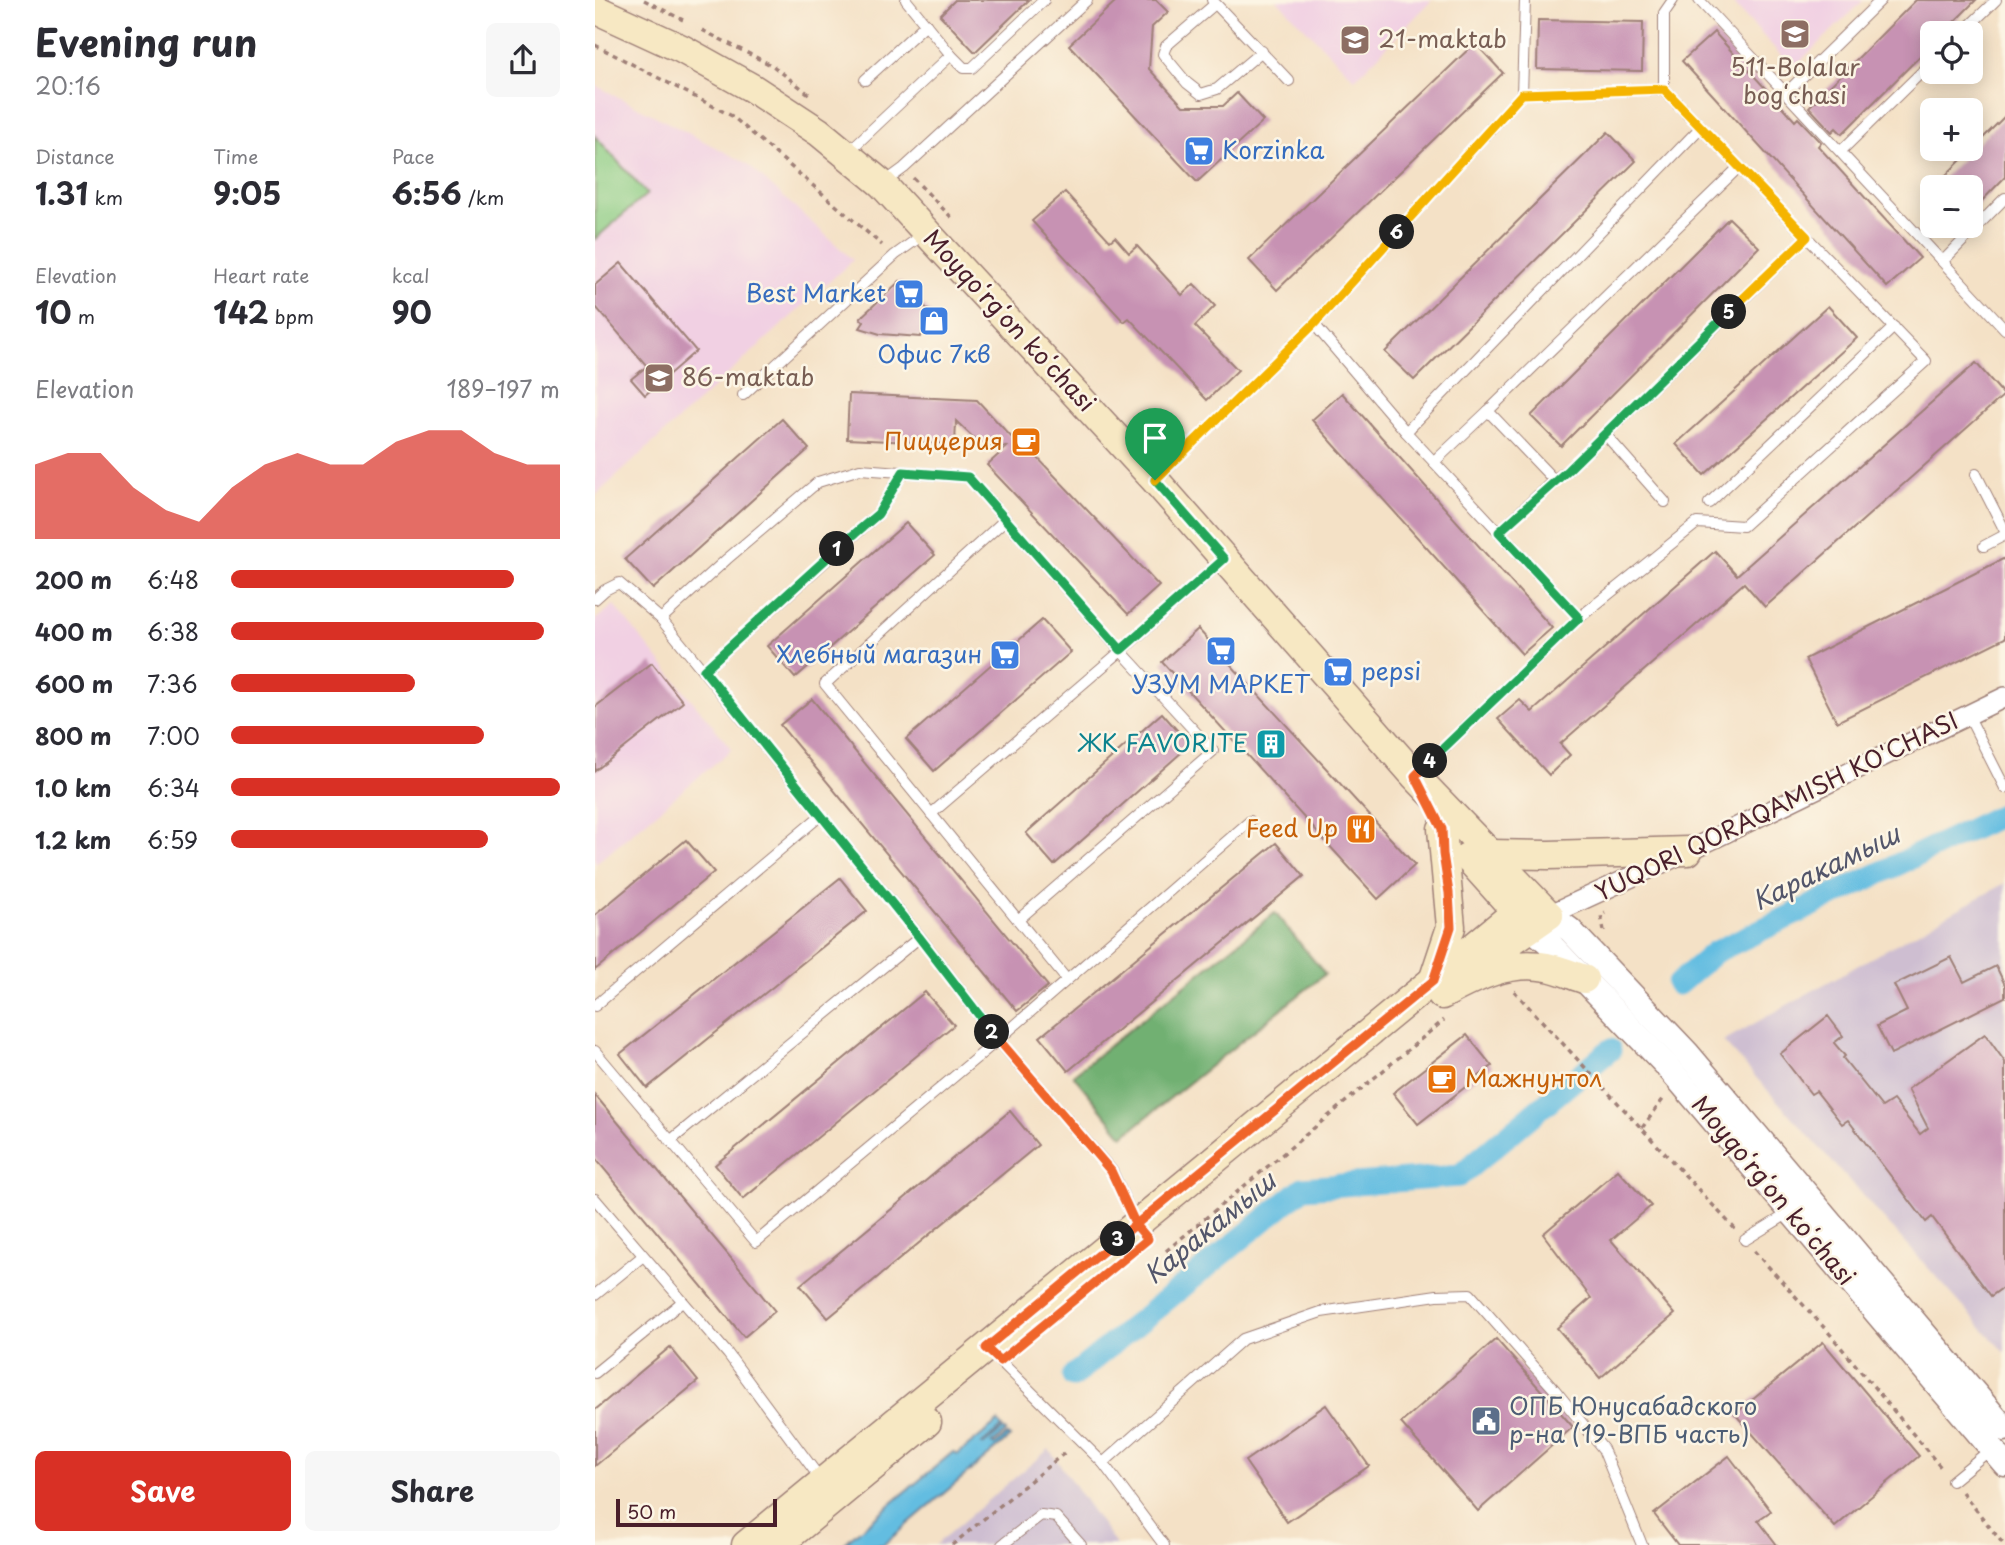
<!DOCTYPE html>
<meta charset="utf-8">
<style>
body{margin:0;font-family:"Playpen Sans",sans-serif;background:#f7f7f7;color:#2b2b33;height:100vh;display:flex;flex-direction:column;font-size:26px;white-space:nowrap}
*{box-sizing:border-box;margin:0}
p{font-size:23px;color:#7c7c81}
.icon{flex:none;width:38px;height:38px;fill:none;stroke:currentColor;stroke-width:2;stroke-linecap:round;stroke-linejoin:round}
.map{position:relative;flex:1;overflow:hidden}
.drawer{display:flex;flex-direction:column;background:#fff;width:595px}
.drawer>*{flex:none}
.controls{position:absolute;left:1325px;top:21px;display:grid;gap:14px}
.controls a{display:grid;place-items:center;width:63px;height:63px;border-radius:10px;background:#fff;box-shadow:0 4px 18px #0003;font-size:35px}
.scale{position:absolute;left:21px;bottom:18px;width:161px;box-sizing:border-box;padding-left:7px;border:4px solid #4a1f2b;border-top:0;font-size:19px;line-height:24px;white-space:nowrap;color:#4a1f2b;-webkit-text-stroke:5px #fcf5e5;paint-order:stroke}
.pin{position:absolute;display:grid;place-items:center;width:60px;height:60px;color:#fff;margin:-72px -30px;border-radius:50% 50% 50% 0;rotate:-45deg;box-shadow:0 0 7px #0007}
.pin .icon{rotate:45deg}
.km{position:absolute;width:35px;height:35px;margin:-18px;border-radius:50%;background:#222;color:#fff;font-size:19px;line-height:35px;text-align:center}
.round{display:grid;place-items:center;flex:none;width:74px;height:74px;border-radius:10px;background:#f7f7f7}
.headline{display:flex;align-items:center;justify-content:space-between;height:119px;padding:0 35px}
h1{font-size:38px;font-weight:700;line-height:52px}
.stats{display:grid;grid-template-columns:repeat(3,1fr);gap:10px;height:119px;padding:7px 35px}
.stats div{display:grid;align-content:center}
.stats b{font-size:30px;font-weight:700}
.stats small{font-size:19px;font-weight:400}
.stats p{font-size:19px}
.chart{height:196px;padding:14px 35px}
.chart p{display:flex;justify-content:space-between}
.chart svg{width:100%;height:126px;margin-top:7px;fill:#d93025;opacity:.7}
.cta{display:flex;gap:14px;margin-top:auto;padding:14px 35px}
.cta a{flex:1;height:80px;border-radius:10px;background:#d93025;color:#fff;font-size:28px;font-weight:700;line-height:80px;text-align:center}
.cta a+a{background:#f7f7f7;color:#2b2b33}
ul{padding:0 35px;list-style:none;font-size:23px}
li{display:grid;grid-template-columns:112px 84px 1fr;align-items:center;height:52px}
li i{height:18px;border-radius:9px;background:#d93025}
main{display:flex;flex:1;min-height:0}
.map>svg:first-child{display:block}
.built{fill:#f1d0e3}
.industrial{fill:#cebed1}
.green{fill:#8ccc84;stroke:#6b7658;stroke-width:2}
.forest{fill:#71b072;stroke:#5e684e;stroke-width:2}
.water{fill:#63bde1;stroke:#566e86;stroke-width:2}
.lines{fill:none;stroke-linecap:round;stroke-linejoin:round}
.canal{stroke:#63bde1;stroke-width:23}
.building{fill:#c792b3}
.service-casing{stroke:#9f8078;stroke-width:12}
.minor-casing{stroke:#9f8078;stroke-width:22}
.tertiary-casing{stroke:#9f8078;stroke-width:27}
.secondary-casing{stroke:#9f8078;stroke-width:31}
.path{stroke:#9f8078;stroke-width:3.5;stroke-dasharray:5 5;stroke-linecap:butt}
.service{stroke:#fff;stroke-width:10}
.minor{stroke:#fff;stroke-width:19}
.tertiary{stroke:#fff;stroke-width:24}
.secondary{stroke:#f7e8c3;stroke-width:28}
.split-1-casing{stroke:#fff;stroke-width:14}
.split-2-casing{stroke:#fff;stroke-width:14}
.split-3-casing{stroke:#fff;stroke-width:14}
.split-4-casing{stroke:#fff;stroke-width:14}
.split-5-casing{stroke:#fff;stroke-width:14}
.split-6-casing{stroke:#fff;stroke-width:14}
.split-7-casing{stroke:#fff;stroke-width:14}
.split-1{stroke:#22a559;stroke-width:9}
.split-2{stroke:#22a559;stroke-width:9}
.split-3{stroke:#f0652b;stroke-width:9}
.split-4{stroke:#f0652b;stroke-width:9}
.split-5{stroke:#22a559;stroke-width:9}
.split-6{stroke:#f5b400;stroke-width:9}
.split-7{stroke:#f5b400;stroke-width:9}
.labels{text-anchor:middle;stroke-width:5;stroke-linejoin:round;paint-order:stroke}
.education-label{font-size:24px;fill:#785e54;stroke:#fcf5e5;text-anchor:start}
.shop-label{font-size:24px;fill:#366cbe;stroke:#fcf5e5;text-anchor:start}
.street-label{font-size:24px;fill:#4a1f2b;stroke:#fcf5e5}
.food-label{font-size:24px;fill:#c56008;stroke:#fcf5e5;text-anchor:end}
.culture-label{font-size:24px;fill:#0d838f;stroke:#fcf5e5;text-anchor:end}
.service-label{font-size:24px;fill:#4e5e75;stroke:#fcf5e5;text-anchor:start}
.water-label{font-size:26px;font-style:italic;fill:#53566b;stroke:#fcf5e5}
</style>
<main>
<section class="drawer">
<div class="headline"><div><h1>Evening run</h1><p>20:16</p></div><a class="round"><svg class="icon" aria-label="share" viewBox="0 0 24 24"><path d="M12 15V3M7 8l5-5 5 5M5 13v7h14v-7"/></svg></a></div>
<div class="stats">
<div><p>Distance</p><b>1.31<small> km</small></b></div>
<div><p>Time</p><b>9:05</b></div>
<div><p>Pace</p><b>6:56<small> /km</small></b></div>
</div>
<div class="stats">
<div><p>Elevation</p><b>10<small> m</small></b></div>
<div><p>Heart rate</p><b>142<small> bpm</small></b></div>
<div><p>kcal</p><b>90</b></div>
</div>
<div class="chart"><p><span>Elevation</span>189–197 m</p>
<svg viewBox="0 0 160 44" preserveAspectRatio="none"><path d="M0 44V18L10 14L20 14L30 26L40 34L50 38L60 26L70 18L80 14L90 18L100 18L110 10L120 6L130 6L140 14L150 18L160 18V44z"/></svg>
</div>
<ul>
<li><b>200 m</b>6:48<i style="width:86%"></i></li>
<li><b>400 m</b>6:38<i style="width:95%"></i></li>
<li><b>600 m</b>7:36<i style="width:56%"></i></li>
<li><b>800 m</b>7:00<i style="width:77%"></i></li>
<li><b>1.0 km</b>6:34<i style="width:100%"></i></li>
<li><b>1.2 km</b>6:59<i style="width:78%"></i></li>
</ul>
<div class="cta"><a>Save</a><a>Share</a></div>
</section>
<div class="map">
<svg width="1410" height="1545" viewBox="0 0 1410 1545">
<rect width="100%" height="100%" fill="#fcf5e5"/>
<filter id="ink" filterUnits="userSpaceOnUse"><feTurbulence type="fractalNoise" baseFrequency=".0143" numOctaves="2"/><feDisplacementMap in="SourceGraphic" scale="14" xChannelSelector="R" yChannelSelector="G"/><feConvolveMatrix kernelMatrix="1 2 1 2 8 2 1 2 1" color-interpolation-filters="sRGB"/></filter>
<filter id="wash" filterUnits="userSpaceOnUse"><feTurbulence type="fractalNoise" baseFrequency=".00686" numOctaves="4" result="noise"/><feDisplacementMap in="SourceGraphic" scale="28" xChannelSelector="R" yChannelSelector="G"/><feGaussianBlur stdDeviation="1.57" result="paint"/><feColorMatrix in="noise" values="0 0 0 0 0 0 0 0 0 0 0 0 0 0 0 0 0 1.4 0 .05"/><feComposite in="paint" operator="in"/></filter>
<g filter="url(#wash)">
<rect width="100%" height="100%" fill="#f4e1c6"/>
<!-- built -->
<g class="built">
<path d="M682 0H837L760 79Z"/>
<path d="M1135 0H1269L1198 68Z"/>
<path d="M0 85 151 163 258 260 0 496Z"/>
<path d="M19 605 137 749 0 864V620Z"/>
</g>
<!-- industrial -->
<g class="industrial">
<path d="M1410 883V1353L1128 1041Z"/>
<path d="M454 1449 521 1545H340Z"/>
</g>
<!-- green -->
<path class="green" d="M0 136 52 194 0 239Z"/>
<!-- forest -->
<path class="forest" d="M680 913 730 974 528 1136 478 1075Z"/>
<!-- water -->
<path class="water" d="M403 1422 407 1427 387 1444 389 1445 408 1429 411 1432 397 1444 400 1445 412 1435 415 1437 288 1545H247L358 1452 362 1455Z"/>
<g class="lines">
<!-- canal -->
<g class="canal">
<path d="M1083 984 1120 952 1410 813"/>
<path d="M478 1376 708 1188 864 1176 1015 1050"/>
</g>
</g>
<g id="blocks">
<!-- building -->
<g class="building">
<path d="M360 0H434L380 52 345 15Z"/>
<path d="M522 0H561L573 12 557 27 554 69 588 106H628L642 93 668 121 602 182 474 45Z"/>
<path d="M1321 0H1381L1348 33H1337V44L1247 134 1241 128 1237 132 1214 107Z"/>
<path d="M943 20 1048 22 1047 71 942 69Z"/>
<path d="M1119 32 1200 121 1203 118 1226 142 1223 146 1325 258 1292 287 1087 61Z"/>
<path d="M880 43 908 73 682 290 654 260Z"/>
<path d="M1410 116V177L1376 212V187H1339Z"/>
<path d="M1013 132 1041 161 819 380 790 352Z"/>
<path d="M470 192 515 241 520 237 534 253 542 246 587 295 599 284 620 306 600 326 643 370 612 400 534 318 529 322 437 221Z"/>
<path d="M1134 218 1164 247 966 446 936 416Z"/>
<path d="M26 263 101 351 50 395 36 379 52 366 0 306V285Z"/>
<path d="M305 281 343 320 325 337 285 334 265 328 269 322 265 318Z"/>
<path d="M1233 306 1262 338 1109 475 1081 444Z"/>
<path d="M1381 363 1409 395 1170 607 1149 583 965 744 975 755 954 775 903 719 925 700 937 712 1120 551 1142 575Z"/>
<path d="M747 393 957 628 927 654 717 420Z"/>
<path d="M254 394 382 400 419 440 423 437 564 586 533 614 392 465 412 447 387 446 361 421 360 444 252 439Z"/>
<path d="M187 419 214 449 58 589 30 559Z"/>
<path d="M311 523 340 555 200 678 172 646Z"/>
<path d="M1410 558V638L1242 722 1210 659Z"/>
<path d="M447 620 476 652 339 771 311 739Z"/>
<path d="M603 629 820 865 783 899 567 662Z"/>
<path d="M57 663 88 702 0 771V707Z"/>
<path d="M217 699 453 986 422 1011 185 725Z"/>
<path d="M567 713 595 745 459 865 431 833Z"/>
<path d="M91 840 119 872 0 970V915Z"/>
<path d="M681 843 709 876 473 1071 445 1037Z"/>
<path d="M245 878 272 911 52 1088 25 1054Z"/>
<path d="M1356 957 1369 982 1401 966 1410 985V997L1296 1054 1282 1026 1312 1011 1299 985Z"/>
<path d="M330 992 359 1025 148 1199 120 1165Z"/>
<path d="M1233 1016 1248 1036 1239 1043 1250 1056 1248 1058 1287 1107 1298 1100 1325 1134 1333 1128 1313 1089 1390 1034 1410 1062V1286L1396 1296 1337 1217 1331 1222 1253 1120 1247 1124 1221 1091 1216 1094 1185 1054Z"/>
<path d="M872 1035 897 1066 823 1124 798 1093Z"/>
<path d="M0 1095 180 1311 149 1337 0 1158Z"/>
<path d="M415 1111 443 1145 233 1318 205 1285Z"/>
<path d="M1023 1170 1056 1206 1016 1240 1080 1314 1005 1378 962 1328 996 1298 948 1234Z"/>
<path d="M901 1339 978 1427 883 1511 806 1423Z"/>
<path d="M1228 1342 1324 1456 1240 1527 1140 1414Z"/>
<path d="M75 1347 103 1381 0 1466V1410Z"/>
<path d="M731 1405 774 1466 692 1522 650 1461Z"/>
<path d="M1134 1456 1176 1511 1163 1520 1182 1545H1083L1059 1514Z"/>
</g>
</g>
</g>
<g filter="url(#ink)">
<use href="#blocks" fill-opacity="0" stroke="#9f8078" stroke-width="2"/>
<g class="lines">
<!-- service casing -->
<g class="service-casing">
<g id="service">
<path d="M311 0 356 55"/>
<path d="M617 0 694 81"/>
<path d="M1104 0 1410 329"/>
<path d="M620 4 571 46 568 54 592 83 606 94 622 89 667 51"/>
<path d="M1367 33 1401 0"/>
<path d="M270 80 331 24"/>
<path d="M1191 93 1286 0"/>
<path d="M927 94 1069 89"/>
<path d="M1246 151 1337 62"/>
<path d="M252 153 356 55 369 68H377L449 0"/>
<path d="M1144 167 893 411 959 480 973 470 1212 237"/>
<path d="M290 182 309 168 492 0"/>
<path d="M1348 261 1410 198"/>
<path d="M719 324 811 432 984 618"/>
<path d="M148 395 300 255 329 234"/>
<path d="M811 432 1106 127"/>
<path d="M1010 434 1070 502"/>
<path d="M839 462 893 411"/>
<path d="M1381 474 1410 531"/>
<path d="M563 477 719 324 927 94 930 0"/>
<path d="M1114 503 1299 327"/>
<path d="M411 519 230 684 472 980"/>
<path d="M904 532 959 480"/>
<path d="M1389 546 1410 535"/>
<path d="M0 599 10 590 24 583 66 619 325 937 403 1040 517 1171 541 1225 553 1239"/>
<path d="M66 619 132 559 223 482 265 469 373 477 526 651 627 561"/>
<path d="M109 670 283 514 308 472"/>
<path d="M1373 715 1410 788"/>
<path d="M821 775 984 618 1102 523 1148 526 1331 361 1069 89V13L1078 0"/>
<path d="M336 814 526 651 618 751 423 920"/>
<path d="M0 1006 225 816"/>
<path d="M0 1051 161 1242 403 1040 655 821"/>
<path d="M75 1141 325 937"/>
<path d="M0 1199 133 1354 227 1481"/>
<path d="M1150 1240 1194 1213"/>
<path d="M0 1295 48 1256"/>
<path d="M392 1348 508 1463 569 1545"/>
<path d="M0 1373 87 1302"/>
<path d="M508 1463 648 1339 726 1312 842 1295 875 1294 960 1390 1008 1449 1047 1545"/>
<path d="M1357 1481 1396 1449"/>
<path d="M407 1545 446 1515 461 1517 486 1545"/>
</g>
</g>
<!-- minor casing -->
<g class="minor-casing">
<path id="minor" d="M954 915 1093 851 1410 697"/>
</g>
<!-- tertiary casing -->
<g class="tertiary-casing">
<g id="tertiary">
<path d="M954 915 975 930 1092 1053 1410 1429"/>
<path d="M936 928 954 943 1073 1067 1410 1464"/>
</g>
</g>
<!-- secondary casing -->
<g class="secondary-casing">
<g id="secondary">
<path d="M0 9 87 49 157 88 224 132 287 184 560 480 820 776 954 915"/>
<path d="M895 854 954 855 1093 851"/>
<path d="M872 857 934 926"/>
<path d="M892 958 954 915"/>
<path d="M838 981 856 927 847 829"/>
<path d="M847 995C879 978 914 959 952 967 964 969 977 975 989 979"/>
<path d="M151 1545 921 912"/>
<path d="M183 1545 332 1422"/>
</g>
</g>
<!-- path -->
<g class="path">
<path d="M49 0 88 20"/>
<path d="M107 30 178 66 214 94"/>
<path d="M0 45 137 116 287 245"/>
<path d="M318 178 358 219"/>
<path d="M1009 931 1006 915 1010 913"/>
<path d="M919 991 1140 1229"/>
<path d="M1047 1128 1069 1098"/>
<path d="M571 1251 849 1020"/>
<path d="M1159 1251 1234 1333 1348 1470"/>
<path d="M1367 1492 1409 1545"/>
<path d="M357 1545 473 1450"/>
</g>
<!-- service -->
<use href="#service" class="service"/>
<!-- minor -->
<use href="#minor" class="minor"/>
<!-- tertiary -->
<use href="#tertiary" class="tertiary"/>
<!-- secondary -->
<use href="#secondary" class="secondary"/>
</g>
</g>
<g class="lines" filter="url(#ink)">
<!-- split-1 casing -->
<g class="split-1-casing">
<path id="split-1" d="M242 549 283 514 308 472 373 477 526 650 629 559 560 480"/>
</g>
<!-- split-2 casing -->
<g class="split-2-casing">
<path id="split-2" d="M242 549 109 670 324 937 397 1032"/>
</g>
<!-- split-3 casing -->
<g class="split-3-casing">
<path id="split-3" d="M397 1032 516 1171 541 1225 553 1239 405 1361 391 1348 523 1239"/>
</g>
<!-- split-4 casing -->
<g class="split-4-casing">
<path id="split-4" d="M523 1239 838 981 856 927 854 893 848 854 847 829 820 776 835 761"/>
</g>
<!-- split-5 casing -->
<g class="split-5-casing">
<path id="split-5" d="M835 761 984 618 904 532 973 470 1134 312"/>
</g>
<!-- split-6 casing -->
<g class="split-6-casing">
<path id="split-6" d="M802 232 927 94 1069 89 1212 237 1134 312"/>
</g>
<!-- split-7 casing -->
<g class="split-7-casing">
<path id="split-7" d="M560 480 719 324 802 232"/>
</g>
<!-- split-1 -->
<use href="#split-1" class="split-1"/>
<!-- split-2 -->
<use href="#split-2" class="split-2"/>
<!-- split-3 -->
<use href="#split-3" class="split-3"/>
<!-- split-4 -->
<use href="#split-4" class="split-4"/>
<!-- split-5 -->
<use href="#split-5" class="split-5"/>
<!-- split-6 -->
<use href="#split-6" class="split-6"/>
<!-- split-7 -->
<use href="#split-7" class="split-7"/>
</g>
<!-- icons -->
<defs>
<g id="school-square" transform="scale(1.575)"><rect x="-9" y="-9" width="18" height="18" rx="4" fill="#8d6e63" stroke="#fcf5e5"/><path d="M0-5L7-2L0 1L-7-2ZM-4 1L0 2.5L4 1V4Q0 6-4 4Z" fill="#fff"/></g>
<g id="supermarket-square" transform="scale(1.575)"><rect x="-9" y="-9" width="18" height="18" rx="4" fill="#3f7fe0" stroke="#fcf5e5"/><path d="M-6-5.5h2.5l.6 2H6L4.5 2H-2.5L-4.4-4H-6ZM-1.5 3.2a1.3 1.3 0 1 0 .1 0ZM3 3.2a1.3 1.3 0 1 0 .1 0Z" fill="#fff"/></g>
<g id="shop-square" transform="scale(1.575)"><rect x="-9" y="-9" width="18" height="18" rx="4" fill="#3f7fe0" stroke="#fcf5e5"/><path d="M-5-2.5h2.3a2.7 3.5 0 0 1 5.4 0H5L5.5 6h-11ZM-1.5-2.5h3a1.5 2.3 0 0 0-3 0Z" fill="#fff"/></g>
<g id="cafe-square" transform="scale(1.575)"><rect x="-9" y="-9" width="18" height="18" rx="4" fill="#e8710a" stroke="#fcf5e5"/><path d="M-5.5-4.5H6V0H3Q3 3.5 0 3.5H-2.5Q-5.5 3.5-5.5 0ZM3-3.2v2h1.7v-2ZM-6 4.5H4V6H-6Z" fill="#fff"/></g>
<g id="building-square" transform="scale(1.575)"><rect x="-9" y="-9" width="18" height="18" rx="4" fill="#0f9aa8" stroke="#fcf5e5"/><path d="M-4-6H4V6H1V3H-1V6H-4ZM-2.5-4.3h1.7v1.8h-1.7ZM.8-4.3h1.7v1.8H.8ZM-2.5-1h1.7V.8h-1.7ZM.8-1h1.7V.8H.8Z" fill="#fff"/></g>
<g id="restaurant-square" transform="scale(1.575)"><rect x="-9" y="-9" width="18" height="18" rx="4" fill="#e8710a" stroke="#fcf5e5"/><path d="M-5-6h1v4h1v-4h1v4h1v-4h1v5L-1.5 .5V6h-2V.5L-5-1ZM5-6V6H3V1.5H1.5Q1.5-4 5-6Z" fill="#fff"/></g>
<g id="civic-square" transform="scale(1.575)"><rect x="-9" y="-9" width="18" height="18" rx="4" fill="#5c6f8a" stroke="#fcf5e5"/><path d="M-.6-6.5H3V-4.5H.6V-3L4-1V1h2V6H-6V1h2V-1L-.6-3ZM-1.2 2.5V6h2.4V2.5Z" fill="#fff"/></g>
</defs>
<g fill-rule="evenodd">
<use href="#school-square" x="1200" y="34"/>
<use href="#school-square" x="760" y="40"/>
<use href="#supermarket-square" x="604" y="151"/>
<use href="#supermarket-square" x="314" y="294"/>
<use href="#shop-square" x="339" y="321"/>
<use href="#school-square" x="64" y="378"/>
<use href="#cafe-square" x="431" y="442"/>
<use href="#supermarket-square" x="626" y="651"/>
<use href="#supermarket-square" x="410" y="655"/>
<use href="#supermarket-square" x="743" y="672"/>
<use href="#building-square" x="676" y="744"/>
<use href="#restaurant-square" x="766" y="829"/>
<use href="#cafe-square" x="847" y="1079"/>
<use href="#civic-square" x="891" y="1421"/>
</g>
<g class="labels">
<!-- education labels -->
<g class="education-label">
<text x="783" y="48">21-maktab</text>
<text x="1200" y="76" text-anchor="middle">511-Bolalar<tspan x="1200" dy="28">bogʻchasi</tspan></text>
<text x="87" y="386">86-maktab</text>
</g>
<!-- shop labels -->
<g class="shop-label">
<text x="627" y="159">Korzinka</text>
<text x="291" y="302" text-anchor="end">Best Market</text>
<text x="339" y="363" text-anchor="middle">Офис 7кв</text>
<text x="387" y="663" text-anchor="end">Хлебный магазин</text>
<text x="766" y="680">pepsi</text>
<text x="626" y="693" text-anchor="middle">УЗУМ МАРКЕТ</text>
</g>
<!-- street labels -->
<g class="street-label">
<text transform="translate(414 321) rotate(47)" y="8">Moyqoʻrgʻon koʻchasi</text>
<text transform="translate(1182 807) rotate(-26)" y="8">YUQORI QORAQAMISH KO'CHASI</text>
<text transform="translate(1178 1191) rotate(50)" y="8">Moyqoʻrgʻon koʻchasi</text>
</g>
<!-- food labels -->
<g class="food-label">
<text x="408" y="450">Пиццерия</text>
<text x="743" y="837">Feed Up</text>
<text x="870" y="1087" text-anchor="start">Мажнунтол</text>
</g>
<!-- culture labels -->
<g class="culture-label">
<text x="653" y="752">ЖК FAVORITE</text>
</g>
<!-- service labels -->
<g class="service-label">
<text x="914" y="1415">ОПБ Юнусабадского<tspan x="914" dy="28">р-на (19-ВПБ часть)</tspan></text>
</g>
<!-- water labels -->
<g class="water-label">
<text transform="translate(1231 868) rotate(-26)" y="9">Каракамыш</text>
<text transform="translate(615 1228) rotate(-39)" y="9">Каракамыш</text>
</g>
</g>
</svg>
<div class="controls">
<a><svg class="icon" aria-label="locate" viewBox="0 0 24 24"><circle cx="12" cy="12" r="6"/><path d="M12 2v4M12 18v4M2 12h4M18 12h4"/></svg></a>
<a>+</a>
<a>−</a>
</div>
<div class="scale">50 m</div>
<div class="pin" style="left:560px;top:480px;background:#1e9e55"><svg class="icon" aria-label="arrive" viewBox="0 0 24 24"><path d="M6 21V4h12l-3 4 3 4H6"/></svg></div>
<b class="km" style="left:242px;top:549px">1</b>
<b class="km" style="left:397px;top:1032px">2</b>
<b class="km" style="left:523px;top:1239px">3</b>
<b class="km" style="left:835px;top:761px">4</b>
<b class="km" style="left:1134px;top:312px">5</b>
<b class="km" style="left:802px;top:232px">6</b>
</div>
</main>
